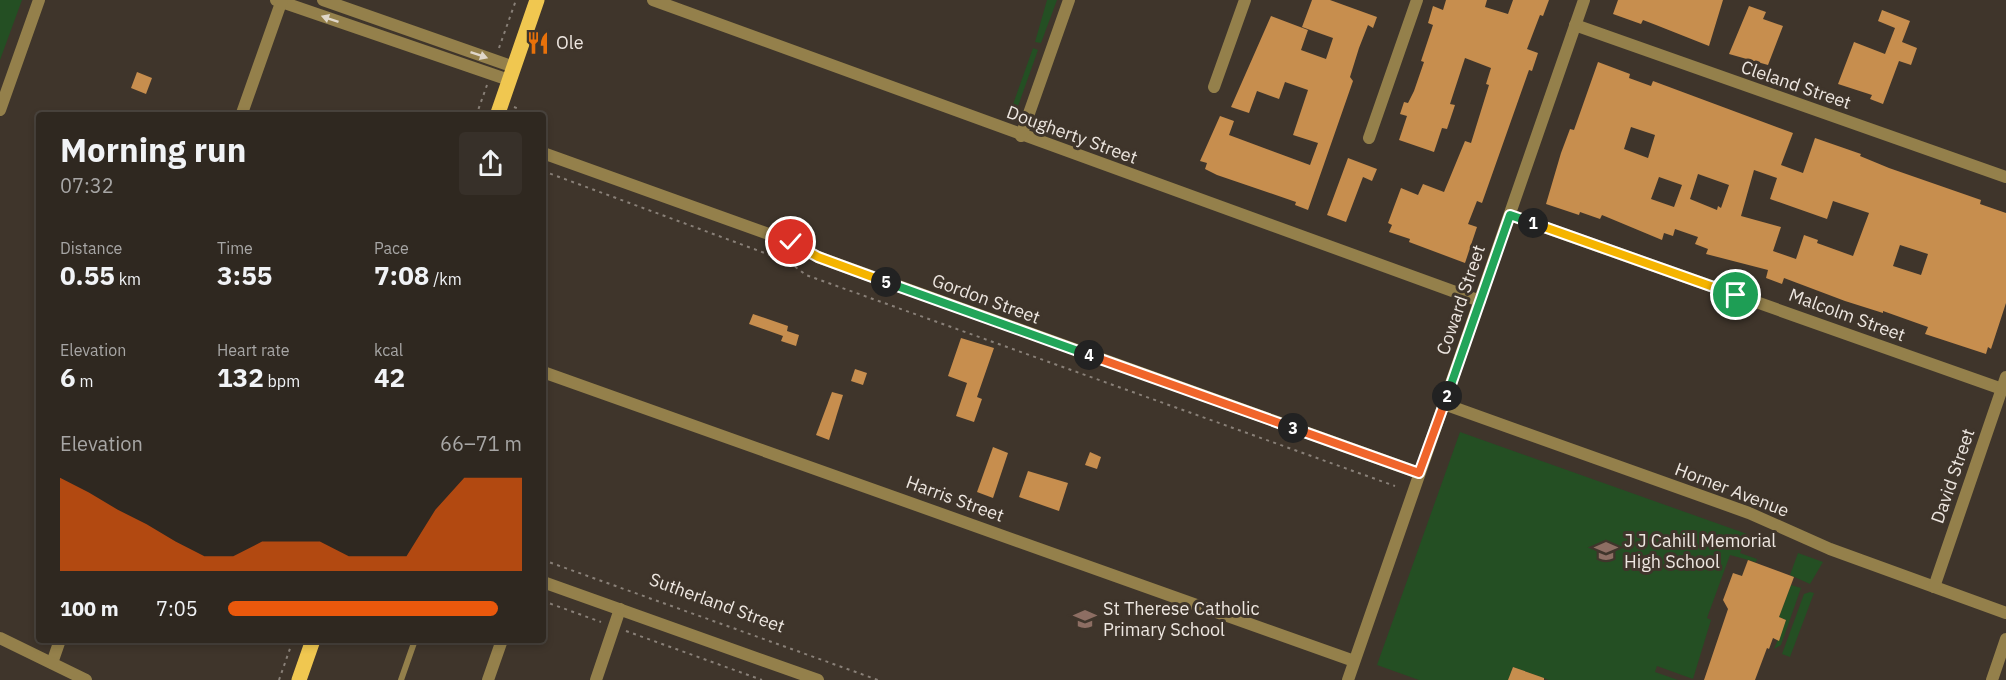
<!DOCTYPE html>
<meta charset="utf-8">
<style>
body{margin:0;font-family:"IBM Plex Sans",sans-serif;background:#373029;color:#f1f3f6;height:100vh;display:flex;flex-direction:column;font-size:22px;white-space:nowrap}
*{box-sizing:border-box;margin:0}
p{font-size:20px;color:#a7a6a5}
.icon{flex:none;width:33px;height:33px;fill:none;stroke:currentColor;stroke-width:2;stroke-linecap:round;stroke-linejoin:round}
.map{position:relative;flex:1;overflow:hidden}
.sheet{position:absolute;left:36px;top:112px;width:510px;height:531px;display:flex;flex-direction:column;background:#2f2820;border-radius:6px;box-shadow:0 3px 9px #0003,0 0 0 2px #4a443e}
.sheet>*{flex:none}
.pin{position:absolute;display:grid;place-items:center;width:51px;height:51px;color:#fff;margin:-26px;border:3px solid #fff;border-radius:50%;box-shadow:0 2px 6px #0007}
.km{position:absolute;width:30px;height:30px;margin:-15px;border-radius:50%;background:#222;color:#fff;font-size:16px;line-height:30px;text-align:center}
.round{display:grid;place-items:center;flex:none;width:63px;height:63px;border-radius:6px;background:#373029}
.head{display:flex;align-items:center;justify-content:space-between;height:102px;padding:0 24px}
h1{font-size:33px;font-weight:700;line-height:45px}
.stats{display:grid;grid-template-columns:repeat(3,1fr);gap:9px;height:102px;padding:6px 24px}
.stats div{display:grid;align-content:center}
.stats b{font-size:26px;font-weight:700}
.stats small{font-size:16px;font-weight:400}
.stats p{font-size:16px}
.chart{height:168px;padding:12px 24px}
.chart p{display:flex;justify-content:space-between}
.chart svg{width:100%;height:108px;margin-top:6px;fill:#ea580c;opacity:.7}
ul{padding:0 24px;list-style:none;font-size:20px}
li{display:grid;grid-template-columns:96px 72px 1fr;align-items:center;height:45px}
li i{height:15px;border-radius:8px;background:#ea580c}
.map>svg:first-child{display:block}
.green{fill:#244f23}
.building{fill:#c78e4e;fill-rule:evenodd}
.lines{fill:none;stroke-linecap:round;stroke-linejoin:round}
.path{stroke:#898078;stroke-width:2;stroke-dasharray:3 4.5;stroke-linecap:butt}
.service{stroke:#94804b;stroke-width:6}
.minor{stroke:#94804b;stroke-width:12}
.tertiary{stroke:#94804b;stroke-width:12}
.primary{stroke:#f0c750;stroke-width:15}
.oneway{fill:#e0d7ca}
.split-1-casing{stroke:#fff;stroke-width:12}
.split-2-casing{stroke:#fff;stroke-width:12}
.split-3-casing{stroke:#fff;stroke-width:12}
.split-4-casing{stroke:#fff;stroke-width:12}
.split-5-casing{stroke:#fff;stroke-width:12}
.split-6-casing{stroke:#fff;stroke-width:12}
.split-1{stroke:#f5b400;stroke-width:8}
.split-2{stroke:#22a559;stroke-width:8}
.split-3{stroke:#f0652b;stroke-width:8}
.split-4{stroke:#f0652b;stroke-width:8}
.split-5{stroke:#22a559;stroke-width:8}
.split-6{stroke:#f5b400;stroke-width:8}
.labels{text-anchor:middle;stroke-width:6;stroke-linejoin:round;paint-order:stroke}
.poi-label{font-size:18px;fill:#ede6e0;stroke:#3f352b;text-anchor:start}
.street-label{font-size:18px;fill:#ede6e0;stroke:#3f352b}
</style>
<div class="map">
<svg width="2006" height="680" viewBox="0 0 2006 680">
<rect width="100%" height="100%" fill="#3f352b"/>
<!-- green -->
<g class="green">
<path d="M0 0H22L0 60Z"/>
<path d="M1047 0H1057L1041 43 1035 42Z"/>
<path d="M1033 48 1038 50 1017 109 1012 107Z"/>
<path d="M1460 432 1747 534 1740 553 1757 559 1756 562 1730 555 1707 618 1711 620 1693 679 1657 666 1655 672 1678 680H1549L1513 667 1508 680H1419L1377 665Z"/>
<path d="M1798 553 1823 562 1810 584 1790 575Z"/>
<path d="M1791 585 1801 588 1781 645 1774 649 1786 620 1779 617Z"/>
<path d="M1810 592 1814 593 1790 657 1782 654 1804 594Z"/>
</g>
<!-- building -->
<g class="building">
<path d="M1312 0H1330L1377 17 1373 28 1368 25 1359 48 1350 77 1353 81 1308 210 1295 205 1296 202 1217 175 1205 169 1207 163 1200 161 1220 116 1234 121 1229 135 1310 165 1318 143 1293 135 1308 90 1285 82 1279 99 1257 91 1249 113 1231 107 1271 16 1308 30 1301 50 1326 59 1333 38 1302 27Z"/>
<path d="M1446 0H1487L1485 7 1508 14 1513 0H1549L1543 16 1540 15 1527 49 1538 53 1532 71 1529 70 1482 203 1477 201 1468 224 1477 227 1465 263 1409 242 1410 239 1389 232 1392 225 1388 223 1401 188 1418 195 1423 184 1444 192 1465 141 1471 143 1489 85 1486 84 1491 68 1465 58 1450 104 1455 105 1447 129 1442 128 1434 152 1399 140 1407 116 1400 114 1404 102 1408 103 1414 91 1424 62 1421 61 1433 25 1428 23 1433 6 1443 10Z"/>
<path d="M1618 0H1723L1709 46 1656 25 1643 20 1641 24 1613 14Z"/>
<path d="M1749 6 1766 12 1763 19 1783 26 1768 65 1729 54Z"/>
<path d="M1882 10 1910 21 1902 42 1917 48 1911 65 1899 61 1883 104 1870 99 1872 95 1838 84 1854 42 1885 54 1895 28 1878 21Z"/>
<path d="M1598 62 1630 74 1629 78 1651 86 1653 81 1793 133 1781 165 1803 173 1815 138 1861 154 1860 156 1889 168 1981 200 1980 204 2006 213V303L1991 349 1988 347 1986 354 1925 334 1928 327 1883 311V313L1845 301 1784 278 1782 284 1766 278 1768 270 1706 254 1708 249 1695 244 1698 237 1675 229 1673 236 1664 233 1662 240 1602 215 1600 219 1580 212 1579 215 1546 204 1561 153 1570 129 1574 130ZM1631 127 1655 135 1648 158 1624 149ZM1754 170 1777 178 1770 199 1827 219 1833 201 1869 213 1853 256 1817 243 1818 240 1804 235 1796 259 1773 251 1781 227 1741 216ZM1698 174 1729 185 1721 208 1718 206 1717 210 1690 199ZM1659 177 1682 185 1674 207 1651 199ZM1900 245 1928 254 1921 275 1893 266Z"/>
<path d="M137 72 152 78 146 94 131 88Z"/>
<path d="M1348 158 1377 169 1372 181 1363 177 1346 222 1327 215Z"/>
<path d="M753 314 788 326 787 331 799 335 796 346 781 341 783 336 749 324Z"/>
<path d="M961 338 994 348 977 397 982 399 974 422 956 416 967 383 948 376Z"/>
<path d="M855 369 867 373 863 385 851 381Z"/>
<path d="M832 392 843 395 829 440 816 435Z"/>
<path d="M993 447 1008 453 993 498 977 492Z"/>
<path d="M1090 452 1101 457 1097 469 1085 465Z"/>
<path d="M1028 471 1068 483 1059 511 1019 497Z"/>
<path d="M1748 560 1794 577 1779 617 1786 620 1779 641 1773 638 1769 649 1767 648 1755 680H1704L1728 609 1723 600 1733 573 1742 576Z"/>
<path d="M1513 667 1544 678V680H1508Z"/>
</g>
<g class="lines">
<!-- path -->
<g class="path">
<path d="M499 48 516 0"/>
<path d="M514 107 519 109 516 116"/>
<path d="M476 116 487 85"/>
<path d="M543 171 789 262 806 275 1395 486"/>
<path d="M543 560 878 680"/>
<path d="M543 601 601 622"/>
<path d="M626 631 762 680"/>
<path d="M279 680 293 640"/>
</g>
<!-- service -->
<path class="service" d="M401 680 415 640"/>
<!-- minor -->
<g class="minor">
<path d="M276 0 509 80"/>
<path d="M323 0 514 67"/>
<path d="M653 0 1480 301"/>
<path d="M1575 25 2006 177"/>
<path d="M1214 87 1245 0"/>
<path d="M241 116 282 0"/>
<path d="M1021 136 1069 0"/>
<path d="M1369 138 1417 0"/>
<path d="M543 153 791 242 818 257 865 274 1419 473"/>
<path d="M1510 215 2002 389"/>
<path d="M543 372 1354 661"/>
<path d="M1444 404 1749 513 1830 549 2006 613"/>
<path d="M1934 587 2006 377"/>
<path d="M52 663 60 640"/>
<path d="M488 680 502 640"/>
<path d="M596 680 620 609"/>
<path d="M1992 680 2006 639"/>
</g>
<!-- tertiary -->
<g class="tertiary">
<path d="M0 110 39 0"/>
<path d="M543 582 818 680"/>
<path d="M0 638 86 680"/>
<path d="M1348 680 1584 0"/>
</g>
<!-- primary -->
<g class="primary">
<path d="M497 116 537 0"/>
<path d="M299 680 313 640"/>
</g>
</g>
<!-- one-way arrows -->
<defs><path id="oneway-solid" d="M-6-.8H1V-3.2L6.5 0L1 3.2V.8H-6Z" transform="scale(1.5)"/></defs>
<g class="oneway">
<use href="#oneway-solid" transform="translate(330 19) rotate(-161)"/>
<use href="#oneway-solid" transform="translate(479 55) rotate(19)"/>
</g>
<g class="lines">
<!-- split-1 casing -->
<g class="split-1-casing">
<path id="split-1" d="M1533 223 1736 295"/>
</g>
<!-- split-2 casing -->
<g class="split-2-casing">
<path id="split-2" d="M1447 396 1510 215 1533 223"/>
</g>
<!-- split-3 casing -->
<g class="split-3-casing">
<path id="split-3" d="M1293 428 1419 473 1447 396"/>
</g>
<!-- split-4 casing -->
<g class="split-4-casing">
<path id="split-4" d="M1089 355 1293 428"/>
</g>
<!-- split-5 casing -->
<g class="split-5-casing">
<path id="split-5" d="M886 282 1089 355"/>
</g>
<!-- split-6 casing -->
<g class="split-6-casing">
<path id="split-6" d="M791 242 818 257 886 282"/>
</g>
<!-- split-1 -->
<use href="#split-1" class="split-1"/>
<!-- split-2 -->
<use href="#split-2" class="split-2"/>
<!-- split-3 -->
<use href="#split-3" class="split-3"/>
<!-- split-4 -->
<use href="#split-4" class="split-4"/>
<!-- split-5 -->
<use href="#split-5" class="split-5"/>
<!-- split-6 -->
<use href="#split-6" class="split-6"/>
</g>
<!-- icons -->
<defs>
<g id="restaurant-bare" transform="scale(1.8)"><path d="M-5-6h1v4h1v-4h1v4h1v-4h1v5L-1.5 .5V6h-2V.5L-5-1ZM5-6V6H3V1.5H1.5Q1.5-4 5-6Z" fill="#e8710a" stroke="#3f352b" stroke-width="2.5" paint-order="stroke"/></g>
<g id="school-bare" transform="scale(1.8)"><path d="M0-5L7-2L0 1L-7-2ZM-4 1L0 2.5L4 1V4Q0 6-4 4Z" fill="#8d6e63" stroke="#3f352b" stroke-width="2.5" paint-order="stroke"/></g>
</defs>
<g fill-rule="evenodd">
<use href="#restaurant-bare" x="538" y="43"/>
<use href="#school-bare" x="1606" y="551"/>
<use href="#school-bare" x="1085" y="619"/>
</g>
<g class="labels">
<!-- poi labels -->
<g class="poi-label">
<text x="556" y="49">Ole</text>
<text x="1624" y="547">J J Cahill Memorial<tspan x="1624" dy="21">High School</tspan></text>
<text x="1103" y="615">St Therese Catholic<tspan x="1103" dy="21">Primary School</tspan></text>
</g>
<!-- street labels -->
<g class="street-label">
<text transform="translate(1796 85) rotate(19)" y="6">Cleland Street</text>
<text transform="translate(1072 135) rotate(20)" y="6">Dougherty Street</text>
<text transform="translate(986 299) rotate(20)" y="6">Gordon Street</text>
<text transform="translate(1461 300) rotate(-71)" y="6">Coward Street</text>
<text transform="translate(1847 315) rotate(20)" y="6">Malcolm Street</text>
<text transform="translate(1953 476) rotate(-71)" y="6">David Street</text>
<text transform="translate(1732 490) rotate(21)" y="6">Horner Avenue</text>
<text transform="translate(955 499) rotate(20)" y="6">Harris Street</text>
<text transform="translate(717 603) rotate(20)" y="6">Sutherland Street</text>
</g>
</g>
</svg>
<div class="pin" style="left:1736px;top:295px;background:#1e9e55"><svg class="icon" aria-label="arrive" viewBox="0 0 24 24"><path d="M6 21V4h12l-3 4 3 4H6"/></svg></div>
<div class="pin" style="left:791px;top:242px;background:#d93025"><svg class="icon" aria-label="check" viewBox="0 0 24 24"><path d="M5 12l5 5 9-10"/></svg></div>
<b class="km" style="left:1533px;top:223px">1</b>
<b class="km" style="left:1447px;top:396px">2</b>
<b class="km" style="left:1293px;top:428px">3</b>
<b class="km" style="left:1089px;top:355px">4</b>
<b class="km" style="left:886px;top:282px">5</b>
<section class="sheet">
<div class="head"><div><h1>Morning run</h1><p>07:32</p></div><a class="round"><svg class="icon" aria-label="share" viewBox="0 0 24 24"><path d="M12 15V3M7 8l5-5 5 5M5 13v7h14v-7"/></svg></a></div>
<div class="stats">
<div><p>Distance</p><b>0.55<small> km</small></b></div>
<div><p>Time</p><b>3:55</b></div>
<div><p>Pace</p><b>7:08<small> /km</small></b></div>
</div>
<div class="stats">
<div><p>Elevation</p><b>6<small> m</small></b></div>
<div><p>Heart rate</p><b>132<small> bpm</small></b></div>
<div><p>kcal</p><b>42</b></div>
</div>
<div class="chart"><p><span>Elevation</span>66–71 m</p>
<svg viewBox="0 0 160 44" preserveAspectRatio="none"><path d="M0 44V6L10 12L20 19L30 25L40 32L50 38L60 38L70 32L80 32L90 32L100 38L110 38L120 38L130 19L140 6L150 6L160 6V44z"/></svg>
</div>
<ul>
<li><b>100 m</b>7:05<i style="width:92%"></i></li>
</ul>
</section>
</div>
